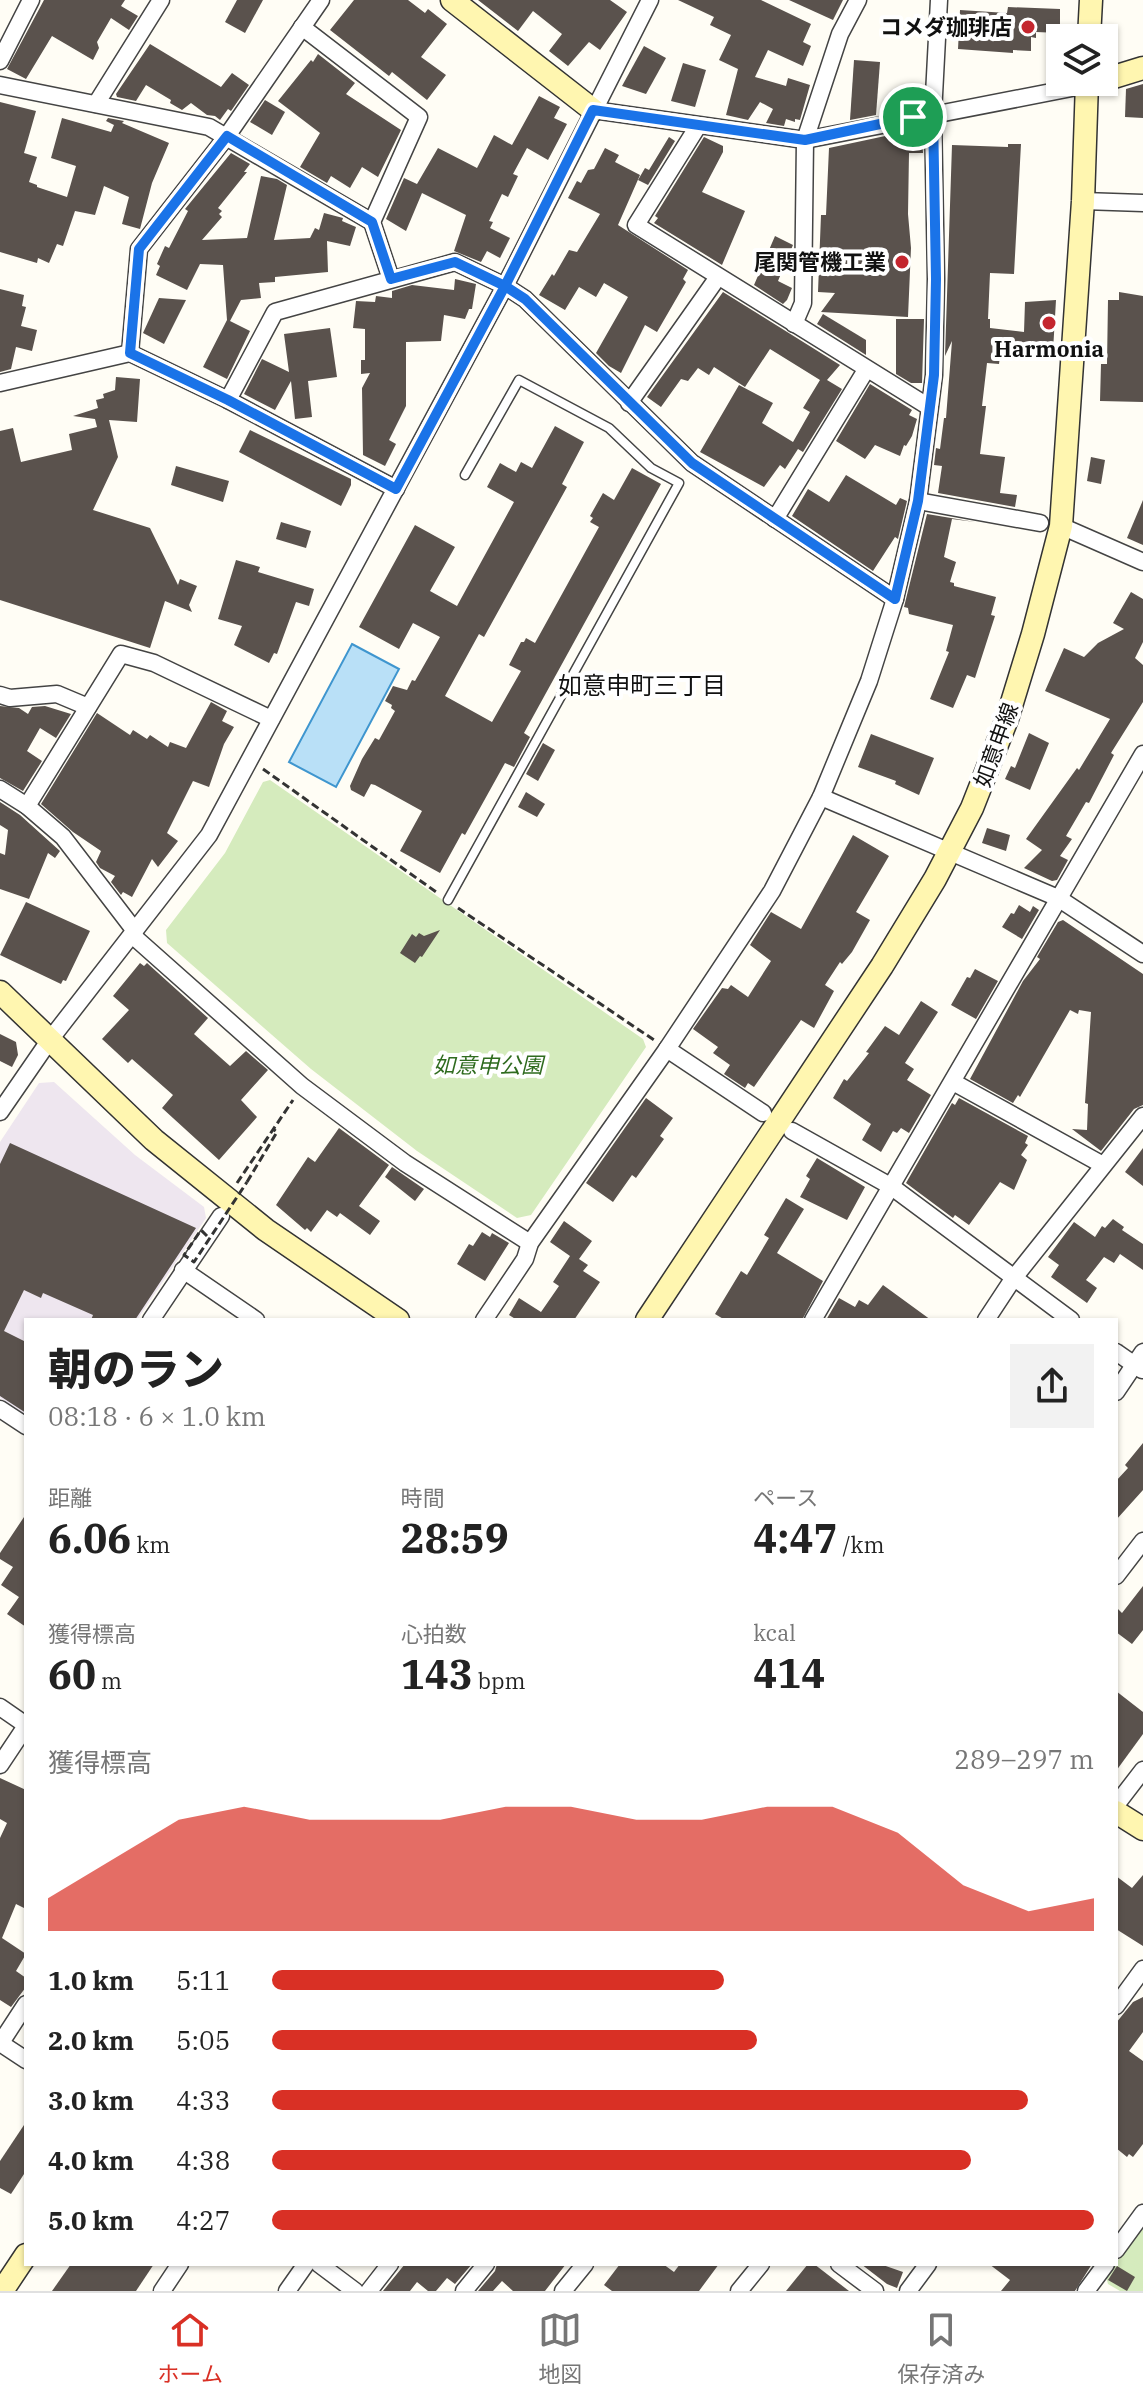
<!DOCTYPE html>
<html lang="ja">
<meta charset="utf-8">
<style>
body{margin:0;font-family:"IBM Plex Serif","Noto Sans JP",serif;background:#f2f2f2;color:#222;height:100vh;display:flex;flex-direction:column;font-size:30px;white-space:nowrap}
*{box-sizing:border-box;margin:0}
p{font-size:26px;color:#767676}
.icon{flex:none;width:44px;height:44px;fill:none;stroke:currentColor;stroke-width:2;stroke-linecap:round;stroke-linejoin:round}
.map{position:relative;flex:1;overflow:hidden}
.drawer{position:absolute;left:24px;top:1318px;width:1094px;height:948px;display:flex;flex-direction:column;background:#fff;border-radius:0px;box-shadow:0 2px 6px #0004}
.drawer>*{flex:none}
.tools{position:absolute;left:1046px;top:24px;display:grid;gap:16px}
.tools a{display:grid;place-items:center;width:72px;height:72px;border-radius:0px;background:#fff;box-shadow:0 2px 6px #0004;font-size:40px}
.pin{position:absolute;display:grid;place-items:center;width:68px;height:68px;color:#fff;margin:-34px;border:4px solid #fff;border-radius:50%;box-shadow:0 2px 8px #0007}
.round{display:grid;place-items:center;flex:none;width:84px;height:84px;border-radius:0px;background:#f2f2f2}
.head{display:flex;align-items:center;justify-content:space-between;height:136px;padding:0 24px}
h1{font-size:44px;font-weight:800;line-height:60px}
.metrics{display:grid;grid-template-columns:repeat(3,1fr);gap:12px;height:136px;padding:8px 24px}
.metrics div{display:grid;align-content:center}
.metrics b{font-size:40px;font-weight:800}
.metrics small{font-size:22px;font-weight:400}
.metrics p{font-size:22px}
.chart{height:224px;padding:16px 24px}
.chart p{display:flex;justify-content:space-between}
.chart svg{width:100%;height:144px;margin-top:8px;fill:#d93025;opacity:.7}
ul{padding:0 24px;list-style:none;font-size:26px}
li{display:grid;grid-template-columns:128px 96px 1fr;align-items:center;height:60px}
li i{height:20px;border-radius:10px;background:#d93025}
.tab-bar{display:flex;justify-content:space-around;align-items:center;height:112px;border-top:2px solid #e0e0e0;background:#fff;font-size:22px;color:#767676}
.tab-bar a{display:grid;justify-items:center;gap:4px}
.tab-bar .on{color:#d93025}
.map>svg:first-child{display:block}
.industrial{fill:#eee6ef}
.green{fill:#d5ebbd}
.water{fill:#b9e0f7;stroke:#3f96cf;stroke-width:2}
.building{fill:#5a524d}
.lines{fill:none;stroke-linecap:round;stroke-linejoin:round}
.lane-casing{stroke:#444;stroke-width:11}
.street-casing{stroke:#444;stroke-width:19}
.secondary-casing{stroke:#333;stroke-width:25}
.path{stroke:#333;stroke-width:3;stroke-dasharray:8 4;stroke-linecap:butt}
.lane{stroke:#fff;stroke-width:8}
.street{stroke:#fff;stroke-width:16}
.secondary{stroke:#fff6b0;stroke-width:22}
.path-bridge{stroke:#333;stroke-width:3;stroke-dasharray:8 4;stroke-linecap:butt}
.route-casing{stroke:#fff;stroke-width:16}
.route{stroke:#1a73e8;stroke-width:10}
.poi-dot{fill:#c4262e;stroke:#fff;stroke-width:3}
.labels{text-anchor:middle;stroke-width:8;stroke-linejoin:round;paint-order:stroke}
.poi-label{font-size:22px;font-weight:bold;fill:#111;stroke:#fff;text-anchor:end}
.street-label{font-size:22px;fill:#111;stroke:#fff}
.park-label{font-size:22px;font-style:italic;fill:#2f6b1f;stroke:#fff}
.neighbourhood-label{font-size:24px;fill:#111;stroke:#fff}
</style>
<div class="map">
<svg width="1143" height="2291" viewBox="0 0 1143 2291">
<rect width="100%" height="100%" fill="#fffdf5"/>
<!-- industrial -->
<path class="industrial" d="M54 1082 135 1155 204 1207 206 1218 137 1320H26V1415L0 1398V1142L39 1083Z"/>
<!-- green -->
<g class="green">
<path d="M270 780 643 1039 646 1047 531 1215 517 1218 417 1151 311 1069 167 943 166 930 225 853 263 782Z"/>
<path d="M1143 2226V2291H1120L1108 2284 1106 2277Z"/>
</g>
<!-- water -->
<path class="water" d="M352 644 399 669 336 787 289 762Z"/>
<!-- building -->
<g class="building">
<path d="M44 0H125L121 6 138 16 129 30 111 18 97 42 99 48 93 60 52 36 26 79 7 69Z"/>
<path d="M237 0H263L245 33 225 22Z"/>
<path d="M354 0H408L425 13 428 9 447 24 421 57 446 75 427 100 392 72 389 76 330 30Z"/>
<path d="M478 0H610L627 12 600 50 589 42 568 66 549 51 562 34 533 11 518 31Z"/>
<path d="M678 0H761L811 24 803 42 811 46 803 66 768 50 755 77 786 86 788 78 810 85 800 120 795 119V122L786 119 784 126 766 123 773 109 760 102 748 120 726 115 738 69 719 60 731 35 710 25 714 17Z"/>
<path d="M789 0H843L833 20Z"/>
<path d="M1008 7 1060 9V33L1036 32V38L1031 37V51L1013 50V53L958 49 960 10 1007 13Z"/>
<path d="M150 44 221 87 232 73 249 85 231 111 228 109 220 120 215 116 207 115 191 103 182 110 170 103 171 100 146 85 136 101 117 97 116 94Z"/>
<path d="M644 46 666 58 646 94 622 86Z"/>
<path d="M318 54 355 83 346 94 401 130 378 177 362 167 350 188 331 176 327 183 300 167 320 133 278 101 311 60 313 62Z"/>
<path d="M854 60 880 62 876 115 850 120Z"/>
<path d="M683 63 706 70 695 107 671 101Z"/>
<path d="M1143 84V118L1125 117 1126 89Z"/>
<path d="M539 96 560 107 554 118 567 124 548 160 527 148 513 174 518 176 508 197 502 194 489 221 493 222 490 228 510 238 500 258 487 251 481 262 454 251 466 215 422 193 406 231 386 219 404 178 417 184 438 148 477 168 494 135 512 145Z"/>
<path d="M265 100 285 112 272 135 250 122Z"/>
<path d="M0 102 36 111 24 153 37 157 29 182 37 185V187L67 197 76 166 51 158 62 118 111 132 114 125 106 121 108 118 124 121 122 123 169 143 152 183 140 229 122 224 129 197 104 186 95 215 75 211 63 246 57 244 49 263 38 258 37 263 0 252Z"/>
<path d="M904 132V139L922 138 923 153H909L908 214 911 248 908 317 821 312 835 293 818 292 821 215H826L829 148Z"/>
<path d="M669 137 675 141 648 185 638 180 645 168 649 170Z"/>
<path d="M704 137 723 146V152L702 192 745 211 722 265 654 223 658 218 655 216Z"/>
<path d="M1008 144H1021L1014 274 990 273 988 319H990V328L1024 332 1025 302 1056 300 1053 351 1035 350V358L1000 356 999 364 987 363 982 406H986L980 454 1005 457 1000 493 1017 495 1015 507 938 493 942 466 934 465 936 448 940 449 944 418H946L952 341 945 356 952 145 1008 147Z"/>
<path d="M605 148 619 155 615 162 640 175 618 225 688 270 683 279 686 282 657 332 645 325 621 373 609 366 596 353 628 297 604 283 596 297 579 287 565 310 539 295 552 274 554 276 569 250 577 252 600 214 568 198 577 181 581 183 588 170 594 169Z"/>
<path d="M231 153 250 164 244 172H247L218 208 222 211 219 214 222 217 202 240 247 238 261 176 277 179 287 185 274 240 310 238 315 228 319 230 324 213 343 218 342 221 356 227 350 246 327 241 328 272 275 277V282L259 283 261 298 241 300 230 321 250 331 227 379 203 367 227 320 223 265 200 264 187 290 156 275 160 266 157 264 165 246 169 248 188 211 185 209Z"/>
<path d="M775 236 793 245 778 281 792 288 787 300 783 304 754 285Z"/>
<path d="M455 279 476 284 472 309H469L465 319 444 315 441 341 406 342V406L389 440 396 444 385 466 363 455 362 388 370 373 361 374V360H365V329L353 328 356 301 375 302 376 296 392 298V291L412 285 454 290Z"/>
<path d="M0 289 24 295 22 306 26 307 21 326 37 330 32 351 16 347 11 369 0 372Z"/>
<path d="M723 292 840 365 827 380 842 389 803 452 798 449 785 469 780 465 764 487 700 452 739 385 773 403 762 423 793 442 810 412 803 408 820 380 770 349 745 387 714 367 709 375 698 368 688 381 681 379 661 407 647 397Z"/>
<path d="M1119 292 1143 296V402L1100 401 1101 364H1107L1108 300H1119Z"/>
<path d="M159 298 186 300 164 344 143 333Z"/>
<path d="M823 314 866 340V355L817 324Z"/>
<path d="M896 319H924L922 383H911L896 374Z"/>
<path d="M330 328 337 377 308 381 312 417 295 419 291 381 275 410 244 394 262 359 289 372 284 334Z"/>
<path d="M116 377 140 379 137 422 109 420 118 457 93 510 150 528 178 585 180 579 197 586 189 605 192 612 165 601 150 648 0 600V431L13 428 21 462 72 450 69 434 97 427 95 419 73 416 98 408 96 400 104 398 103 394 115 390Z"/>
<path d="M870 384 912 410 909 415 917 419 912 436 906 446 904 445 900 456 875 445 865 459 836 441Z"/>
<path d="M555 426 584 442 562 484 567 487 484 637 479 634 445 696 492 722 521 671 509 665 521 642H524L526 638 535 643 599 527 590 522 593 518 590 516 603 493 614 500 632 468 661 484 524 733 530 737 514 767 505 763 465 835 462 833 440 873 400 851 422 811 375 785 371 784 364 797 351 790 350 786 362 759 375 738 379 740 395 711 391 708 392 705 385 701 393 686 407 690 412 680 415 681 440 637 413 623 399 649 359 627 415 525 455 547 430 591 457 606 514 502 487 487 500 463 516 472 521 462 532 468Z"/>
<path d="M250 430 351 479V485L341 506 239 452Z"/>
<path d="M1091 457 1105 460 1101 484 1087 481Z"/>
<path d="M176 466 229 481 223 502 171 485Z"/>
<path d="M846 475 896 505 900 498 907 501 898 539 895 537 873 571 792 516 808 489 829 502Z"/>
<path d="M1143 500V545L1127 538Z"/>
<path d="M927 514 975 522 952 519 944 557 956 562 950 582 954 583V586L996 597 991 615 995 616 975 678 967 675 953 708 930 699 949 652 946 651 953 625 909 614 908 608 904 607Z"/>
<path d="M281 522 311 531 306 548 276 539Z"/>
<path d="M236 560 260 567 258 572 314 589 309 606 296 602 277 654 274 653 269 663 234 645 242 626 218 619Z"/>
<path d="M1131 592 1143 599V642L1135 658 1143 665V702L1111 753 1114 755 1089 803 1086 802 1066 836 1072 839 1060 856 1068 860 1057 880 1052 881 1024 868 1042 850 1026 839 1077 768 1079 770 1110 719 1045 691 1064 648 1084 657 1098 643 1124 629 1113 623Z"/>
<path d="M211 702 227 711 222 721 234 727 224 744 209 787 193 781 167 833 178 841 158 867 152 859 132 897 123 892 121 895 111 882 115 876 100 868 96 862 101 851 73 832 41 804 97 713 130 735 133 730 147 739 150 735 168 747 170 742 186 748Z"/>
<path d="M0 706 19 708 28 714 32 707 45 706 71 714 56 738 40 728 27 751 42 761 23 791 0 778Z"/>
<path d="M1029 733 1049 743 1030 790 1005 779 1011 766 1015 768Z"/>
<path d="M871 734 934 758 919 795 895 784 896 781 858 767Z"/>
<path d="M543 743 555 750 538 781 526 774Z"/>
<path d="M526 792 545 804 537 817 518 807Z"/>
<path d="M0 802 20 815 60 851 55 858 48 853 29 899 0 889V853L5 855 8 830 0 825Z"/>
<path d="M987 828 1010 835 1006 851 982 843Z"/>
<path d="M853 835 889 856 856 912 870 920 852 952 842 964 840 962 825 985 834 991 814 1028 801 1020 754 1087 748 1083 745 1088 724 1074 730 1065 713 1053 718 1047 693 1029 722 988 728 989 731 985 748 997 771 961 750 945 762 926 771 912 801 929Z"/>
<path d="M26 902 90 931 66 981 63 980 61 984 0 955Z"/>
<path d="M1019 905 1030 912 1033 906 1039 910 1022 939 1002 927 1011 913 1014 914Z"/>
<path d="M1063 920 1143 974V1105L1134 1109 1101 1151 1072 1129 1087 1130 1088 1104 1085 1103 1091 1012 1079 1010 1078 1014 1070 1010 1020 1097 1018 1095 1013 1103 970 1079 1023 981 1040 959 1037 957 1058 922Z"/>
<path d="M440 930 422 957 420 956 415 963 400 953 412 934 416 937 419 933 424 936Z"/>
<path d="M140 963 144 966 147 963 208 1018 194 1034 230 1066 246 1051 268 1070 241 1100 257 1117 219 1160 162 1108 173 1095 132 1059 128 1063 102 1039 129 1010 113 996Z"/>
<path d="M975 969 998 981 976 1019 951 1005 967 977 970 978Z"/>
<path d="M921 1001 938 1012 905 1063 914 1069 907 1080 931 1095 909 1133 901 1128 897 1133 893 1131 881 1152 862 1140 871 1124 833 1098 844 1079 847 1081 869 1053 866 1052 885 1026 899 1035Z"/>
<path d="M0 1034 16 1042 18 1055 12 1067 0 1061Z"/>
<path d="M646 1098 673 1118 660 1136 664 1139 636 1178 632 1175 613 1202 586 1183Z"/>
<path d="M959 1098 1028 1136 1025 1143 1028 1145 1021 1155 1027 1160 1014 1190 1000 1182 969 1225 955 1215 953 1218 906 1183 952 1103 955 1105Z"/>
<path d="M339 1128 389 1165 359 1206 380 1221 370 1235 340 1213 337 1217 327 1210 311 1232 307 1228 305 1230 276 1205 308 1157 315 1162Z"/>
<path d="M10 1143 196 1228 135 1320H91L93 1315 43 1293 41 1298 24 1290 4 1331 26 1342V1413L0 1396V1164Z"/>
<path d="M1143 1148V1186L1125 1172Z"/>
<path d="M817 1158 865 1187 847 1220 800 1197 810 1179 806 1176Z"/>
<path d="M392 1167 424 1189 415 1201 385 1177Z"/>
<path d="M786 1198 804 1209 777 1253 823 1281 802 1320H725L715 1314 741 1271 747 1275 769 1238 764 1235Z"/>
<path d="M1113 1219 1124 1227 1122 1230 1143 1244V1270L1120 1254 1114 1263 1104 1257 1086 1280 1097 1288 1087 1303 1051 1277 1059 1265 1048 1257 1074 1222 1095 1237 1102 1226 1105 1228Z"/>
<path d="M564 1221 592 1241 579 1259 588 1265 583 1271 600 1282 574 1320H517L509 1315 519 1298 541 1312 559 1286 553 1282 570 1256 550 1242Z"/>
<path d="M482 1232 490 1237 492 1233 509 1243 485 1281 457 1264 469 1244 473 1246Z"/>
<path d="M883 1285 931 1320H826L839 1298 855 1307 859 1300 868 1305Z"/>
<path d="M1143 1443V1490L1116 1520V1481L1128 1468 1125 1465Z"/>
<path d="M26 1514V1627L7 1614 19 1597 1 1585 13 1567 0 1559V1553Z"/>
<path d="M1143 1586V1630L1132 1644 1116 1632V1607L1122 1613Z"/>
<path d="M1116 1691 1143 1712V1734L1116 1771Z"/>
<path d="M0 1778 26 1790V1909L16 1904 2 1938 26 1954 16 1971 26 1978V1987L11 2007 0 2000V1838L7 1823 0 1819Z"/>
<path d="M1143 1875V1946L1116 1929V1876L1132 1888Z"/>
<path d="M1143 1997V2032L1129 2051 1143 2061V2144L1133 2157 1129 2154 1127 2157 1116 2148V2023L1133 2002Z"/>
<path d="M26 2122V2171L11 2194 0 2188V2161Z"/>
<path d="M71 2264H154L136 2291H52Z"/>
<path d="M405 2264H472L455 2284 447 2278 436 2291H428L417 2282 410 2291H383Z"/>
<path d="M497 2264H566L545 2291H513L502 2281 493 2291H478L495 2271Z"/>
<path d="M620 2264H663L674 2272 680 2264H719L699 2291H612L604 2285Z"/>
<path d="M808 2264H814L849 2291H786Z"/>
<path d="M861 2264H880L903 2272 897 2288 887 2284Z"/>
<path d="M989 2264H1092L1075 2291H1001L1010 2280Z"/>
<path d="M1117 2266 1135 2277 1127 2291 1108 2280Z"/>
</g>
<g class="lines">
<!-- lane casing -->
<g class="lane-casing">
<path id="lane" d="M448 900 679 483 651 468 609 428 519 380 465 475"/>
</g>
<!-- street casing -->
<g class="street-casing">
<g id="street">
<path d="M302 27 419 117 372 222 391 279"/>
<path d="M0 61 31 0"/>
<path d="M0 85 209 127 372 222"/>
<path d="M96 104 161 0"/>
<path d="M593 110 805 140 1087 85"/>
<path d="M698 126 636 225 929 407"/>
<path d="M1083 201 1143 203"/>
<path d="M794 324 803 303 805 140 840 34 858 0"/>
<path d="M130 353 139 249 227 136 321 0"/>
<path d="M0 383 130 353 228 400 396 489"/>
<path d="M228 400 275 312 455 262 505 286 525 299 692 463 895 599"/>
<path d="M629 403 718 277"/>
<path d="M918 501 1040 523"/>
<path d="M775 519 866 370"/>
<path d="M1061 526 1143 562"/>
<path d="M0 695 10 698 57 694 88 707"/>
<path d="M0 789 27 806 63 837 135 931"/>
<path d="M821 797 1058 898 1143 954"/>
<path d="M27 806 121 654 154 663 271 719"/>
<path d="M132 935 302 1086 405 1163 530 1243"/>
<path d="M667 1049 763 1113"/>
<path d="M953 1082 1103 1165"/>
<path d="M0 1112 49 1041 209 835 505 286 650 0"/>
<path d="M792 1131 892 1187 1071 1320"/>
<path d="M183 1270 256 1320"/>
<path d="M151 1320 221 1216"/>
<path d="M484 1320 525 1259 530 1243 667 1049 772 891 821 797 869 681 895 599 918 501 934 375 936 279 933 114 939 0"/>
<path d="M813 1320 1143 754"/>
<path d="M986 1320 1013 1279 1143 1116"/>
<path d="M1116 1352 1142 1370"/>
<path d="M1116 1392 1143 1352"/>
<path d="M0 1409 26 1426"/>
<path d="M1116 1576 1143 1541"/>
<path d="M0 1707 26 1725"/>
<path d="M0 1765 26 1726"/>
<path d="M1116 1805 1143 1770"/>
<path d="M1116 2006 1143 1969"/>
<path d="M0 2043 26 2060"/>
<path d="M0 2044 26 2004"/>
<path d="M1116 2250 1143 2213"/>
<path d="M319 2264 355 2291"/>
<path d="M839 2264 875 2291"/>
<path d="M162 2291 180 2264"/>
<path d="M287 2291 306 2264"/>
<path d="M369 2291 390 2264"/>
<path d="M464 2291 486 2264"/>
<path d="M563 2291 585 2264"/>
<path d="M739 2291 761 2264"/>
<path d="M908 2291 928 2264"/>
<path d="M1086 2291 1106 2264"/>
</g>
</g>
<!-- secondary casing -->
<g class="secondary-casing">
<g id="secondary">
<path d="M452 0 593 110"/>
<path d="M1089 38 1091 0"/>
<path d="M1104 80 1143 68"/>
<path d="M0 992 154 1140 266 1230 398 1320"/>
<path d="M647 1320 882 966 935 879 972 808 1007 719 1033 634 1061 526 1083 201 1087 82"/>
<path d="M1116 1812 1143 1829"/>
<path d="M2 2291 26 2255"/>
</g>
</g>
<!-- path -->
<g class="path">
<path d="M263 769 439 894"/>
<path d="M458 908 654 1040"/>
<path d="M247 1182 277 1132 273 1129"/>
<path d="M237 1183 293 1100"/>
</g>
<!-- lane -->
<use href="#lane" class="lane"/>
<!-- street -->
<use href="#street" class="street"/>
<!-- secondary -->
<use href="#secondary" class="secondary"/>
<!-- path-bridge -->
<path class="path-bridge" d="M207 1236 201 1230 184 1255 194 1262 247 1182"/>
</g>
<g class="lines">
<!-- route casing -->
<g class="route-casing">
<path id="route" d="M913 117 805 140 593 110 505 286 455 262 391 279 372 222 227 136 139 249 130 353 228 400 396 489 505 286 525 299 692 463 895 599 918 501 934 375 936 279 933 114 913 117"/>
</g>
<!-- route -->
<use href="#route" class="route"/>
</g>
<!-- markers -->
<g class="poi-dot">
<circle cx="1028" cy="27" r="8"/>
<circle cx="902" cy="262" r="8"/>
<circle cx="1049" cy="323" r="8"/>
</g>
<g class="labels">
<!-- poi labels -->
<g class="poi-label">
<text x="1012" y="35">コメダ珈琲店</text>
<text x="886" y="270">尾関管機工業</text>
<text x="1049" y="357" text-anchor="middle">Harmonia</text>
</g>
<!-- street labels -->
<g class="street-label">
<text transform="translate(996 745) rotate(-70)" y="8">如意申線</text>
</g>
<!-- park labels -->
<g class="park-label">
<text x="488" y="1073">如意申公園</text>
</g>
<!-- neighbourhood labels -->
<g class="neighbourhood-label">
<text x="642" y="694">如意申町三丁目</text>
</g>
</g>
</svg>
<div class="tools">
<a><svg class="icon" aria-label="layers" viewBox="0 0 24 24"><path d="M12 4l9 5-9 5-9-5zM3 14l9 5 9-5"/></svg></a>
</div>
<div class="pin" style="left:913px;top:117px;background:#1e9e55"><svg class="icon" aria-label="arrive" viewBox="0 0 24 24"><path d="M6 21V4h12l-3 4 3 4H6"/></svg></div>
<section class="drawer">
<div class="head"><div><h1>朝のラン</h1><p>08:18 · 6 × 1.0 km</p></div><a class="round"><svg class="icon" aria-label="share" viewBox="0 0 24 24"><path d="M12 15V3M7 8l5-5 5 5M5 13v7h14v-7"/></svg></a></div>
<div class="metrics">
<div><p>距離</p><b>6.06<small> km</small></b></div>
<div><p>時間</p><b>28:59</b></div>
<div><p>ペース</p><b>4:47<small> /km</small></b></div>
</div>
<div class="metrics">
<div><p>獲得標高</p><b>60<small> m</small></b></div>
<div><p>心拍数</p><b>143<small> bpm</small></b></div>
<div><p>kcal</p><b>414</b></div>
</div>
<div class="chart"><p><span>獲得標高</span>289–297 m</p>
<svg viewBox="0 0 160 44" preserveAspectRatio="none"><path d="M0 44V34L10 22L20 10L30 6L40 10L50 10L60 10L70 6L80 6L90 10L100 10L110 6L120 6L130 14L140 30L150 38L160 34V44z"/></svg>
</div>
<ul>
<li><b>1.0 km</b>5:11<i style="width:55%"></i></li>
<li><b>2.0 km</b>5:05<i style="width:59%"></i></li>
<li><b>3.0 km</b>4:33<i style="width:92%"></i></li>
<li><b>4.0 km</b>4:38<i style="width:85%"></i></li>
<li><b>5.0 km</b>4:27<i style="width:100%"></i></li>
</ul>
</section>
</div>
<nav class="tab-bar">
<a class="on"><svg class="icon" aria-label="home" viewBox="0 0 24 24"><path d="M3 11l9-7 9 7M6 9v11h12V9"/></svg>ホーム</a>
<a><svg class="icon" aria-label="map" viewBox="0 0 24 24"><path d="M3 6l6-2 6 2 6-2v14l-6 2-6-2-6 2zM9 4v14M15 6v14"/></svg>地図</a>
<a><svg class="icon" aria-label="saved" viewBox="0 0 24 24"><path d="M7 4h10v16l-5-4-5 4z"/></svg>保存済み</a>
</nav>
